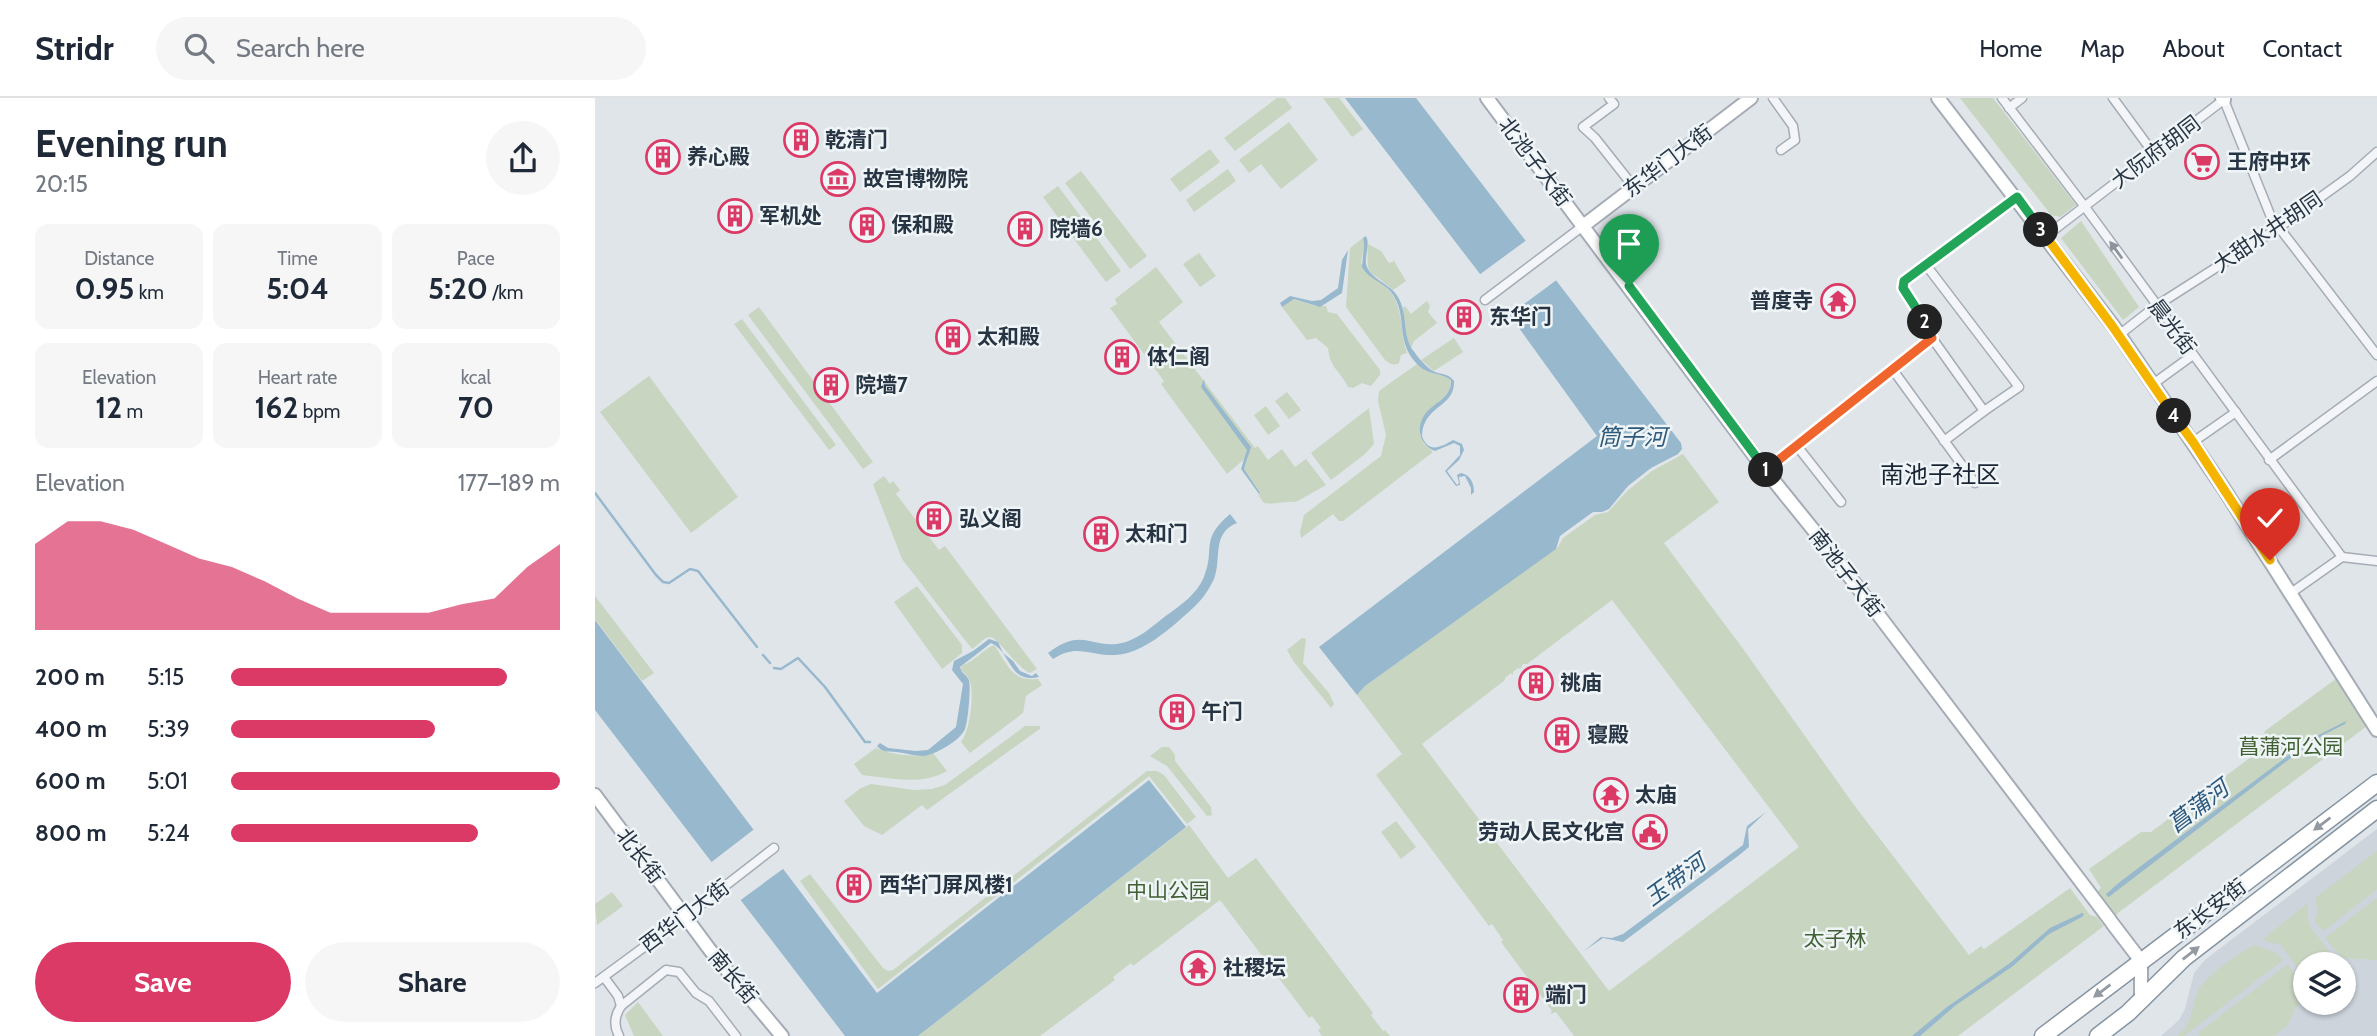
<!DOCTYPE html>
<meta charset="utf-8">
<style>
body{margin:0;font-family:Cabin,"Noto Sans SC",sans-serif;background:#f6f6f7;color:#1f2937;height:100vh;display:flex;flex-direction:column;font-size:26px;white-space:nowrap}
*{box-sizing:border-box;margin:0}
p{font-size:23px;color:#747a83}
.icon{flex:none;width:38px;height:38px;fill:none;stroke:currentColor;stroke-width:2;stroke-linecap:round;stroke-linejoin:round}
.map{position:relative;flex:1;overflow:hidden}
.drawer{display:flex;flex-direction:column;background:#fff;width:595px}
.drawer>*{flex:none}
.fabs{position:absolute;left:1698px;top:854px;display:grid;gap:14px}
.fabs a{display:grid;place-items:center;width:63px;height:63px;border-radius:50%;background:#fff;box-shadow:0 2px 5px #0004;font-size:35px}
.pin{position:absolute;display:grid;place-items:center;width:60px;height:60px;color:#fff;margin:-72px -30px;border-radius:50% 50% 50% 0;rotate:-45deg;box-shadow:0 0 7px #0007}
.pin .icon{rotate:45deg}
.km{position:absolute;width:35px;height:35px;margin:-18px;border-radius:50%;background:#222;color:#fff;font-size:19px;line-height:35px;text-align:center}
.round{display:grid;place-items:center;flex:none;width:74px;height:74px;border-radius:37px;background:#f6f6f7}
.head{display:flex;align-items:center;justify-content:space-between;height:119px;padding:0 35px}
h1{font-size:38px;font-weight:800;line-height:52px}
.stats{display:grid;grid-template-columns:repeat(3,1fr);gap:10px;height:119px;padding:7px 35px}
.stats div{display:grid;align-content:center;border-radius:14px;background:#f6f6f7;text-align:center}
.stats b{font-size:30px;font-weight:800}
.stats small{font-size:19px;font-weight:400}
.stats p{font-size:19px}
.chart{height:196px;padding:14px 35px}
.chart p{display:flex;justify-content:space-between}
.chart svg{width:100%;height:126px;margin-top:7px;fill:#db3966;opacity:.7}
.cta{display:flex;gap:14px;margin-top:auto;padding:14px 35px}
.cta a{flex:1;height:80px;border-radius:42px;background:#db3966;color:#fff;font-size:28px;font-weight:800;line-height:80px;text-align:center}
.cta a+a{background:#f6f6f7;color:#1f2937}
ul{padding:0 35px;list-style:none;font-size:23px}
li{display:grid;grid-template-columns:112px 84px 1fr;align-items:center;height:52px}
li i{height:18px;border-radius:9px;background:#db3966}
header{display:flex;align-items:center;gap:42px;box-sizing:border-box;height:98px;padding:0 35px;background:#fff;border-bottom:2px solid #e0e1e3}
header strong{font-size:33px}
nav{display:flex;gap:38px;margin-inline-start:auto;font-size:24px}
.search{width:490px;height:63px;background:#f6f6f7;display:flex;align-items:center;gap:18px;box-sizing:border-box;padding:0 24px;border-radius:38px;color:#747a83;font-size:26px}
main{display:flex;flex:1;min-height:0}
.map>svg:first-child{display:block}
.built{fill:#cdd4dc;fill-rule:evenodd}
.green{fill:#c8d5c0;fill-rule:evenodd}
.water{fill:#97b8cd}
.pier{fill:#e0e5ea}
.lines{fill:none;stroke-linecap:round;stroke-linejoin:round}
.stream{stroke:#97b8cd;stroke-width:2.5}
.street-casing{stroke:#a5acb5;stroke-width:11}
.secondary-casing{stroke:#a5acb5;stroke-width:16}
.highway-casing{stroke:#8594a2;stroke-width:19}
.street{stroke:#f3f5f8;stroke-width:8}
.secondary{stroke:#fff;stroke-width:12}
.highway{stroke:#fff;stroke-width:16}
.oneway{fill:#8d949e}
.oneway2{fill:#939aa1}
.split-1-casing{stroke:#fff;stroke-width:14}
.split-2-casing{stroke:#fff;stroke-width:14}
.split-3-casing{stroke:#fff;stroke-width:14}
.split-4-casing{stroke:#fff;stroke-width:14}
.split-5-casing{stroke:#fff;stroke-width:14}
.split-1{stroke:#22a559;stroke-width:9}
.split-2{stroke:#f0652b;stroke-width:9}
.split-3{stroke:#22a559;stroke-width:9}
.split-4{stroke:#f5b400;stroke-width:9}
.split-5{stroke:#f5b400;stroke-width:9}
.labels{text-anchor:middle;stroke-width:5;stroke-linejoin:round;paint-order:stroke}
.poi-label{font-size:21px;font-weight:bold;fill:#273443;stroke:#eff4f7;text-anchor:start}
.street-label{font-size:21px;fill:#273443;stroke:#eff4f7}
.park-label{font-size:21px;fill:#416033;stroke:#eff4f7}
.water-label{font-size:23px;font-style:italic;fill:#2d597b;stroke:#eff4f7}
.quarter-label{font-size:24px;fill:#192534;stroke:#eff4f7}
</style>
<header>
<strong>Stridr</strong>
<div class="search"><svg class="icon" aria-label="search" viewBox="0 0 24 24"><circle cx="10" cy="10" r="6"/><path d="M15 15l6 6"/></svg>Search here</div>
<nav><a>Home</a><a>Map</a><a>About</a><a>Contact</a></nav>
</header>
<main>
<section class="drawer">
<div class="head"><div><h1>Evening run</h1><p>20:15</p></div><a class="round"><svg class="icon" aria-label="share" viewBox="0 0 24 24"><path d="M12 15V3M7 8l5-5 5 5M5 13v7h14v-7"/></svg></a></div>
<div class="stats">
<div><p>Distance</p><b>0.95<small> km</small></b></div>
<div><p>Time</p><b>5:04</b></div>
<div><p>Pace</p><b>5:20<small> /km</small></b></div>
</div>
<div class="stats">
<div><p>Elevation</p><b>12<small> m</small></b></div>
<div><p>Heart rate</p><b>162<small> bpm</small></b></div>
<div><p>kcal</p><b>70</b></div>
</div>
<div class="chart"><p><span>Elevation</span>177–189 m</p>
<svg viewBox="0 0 160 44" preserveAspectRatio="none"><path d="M0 44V14L10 6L20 6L30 9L40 14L50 19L60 22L70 27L80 33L90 38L100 38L110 38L120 38L130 35L140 33L150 22L160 14V44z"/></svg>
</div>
<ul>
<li><b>200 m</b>5:15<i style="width:84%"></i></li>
<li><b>400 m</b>5:39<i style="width:62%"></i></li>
<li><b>600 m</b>5:01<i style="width:100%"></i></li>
<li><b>800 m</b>5:24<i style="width:75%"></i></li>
</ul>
<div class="cta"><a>Save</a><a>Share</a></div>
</section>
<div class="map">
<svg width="1782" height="938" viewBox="0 0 1782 938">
<rect width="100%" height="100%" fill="#e0e5ea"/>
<!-- built -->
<path class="built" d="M1782 731V938H1566L1584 922 1590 911 1599 875 1611 861ZM1710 866H1748V905H1710Z"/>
<!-- green -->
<g class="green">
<path d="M682 0H690L697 10 640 53 629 40Z"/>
<path d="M728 0H744L768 31 757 39Z"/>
<path d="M1365 0H1398L1481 107 1465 119 1456 117Z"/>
<path d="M694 24 723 62 686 91 666 66 654 75 644 62Z"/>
<path d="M615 51 625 64 585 94 575 81Z"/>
<path d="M633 71 641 83 599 114 591 102Z"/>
<path d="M486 73 552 158 535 171 470 85Z"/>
<path d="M463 88 526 173 511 184 448 99Z"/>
<path d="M1486 123 1544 209 1528 222 1466 140Z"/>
<path d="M768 140 769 147 766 165C775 176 795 190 800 201 808 219 806 237 812 255L806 257 804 265C798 268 795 266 790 262L751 209 755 150Z"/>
<path d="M773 146 786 153 794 165 799 163 811 183 798 192C774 169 771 183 773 146Z"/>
<path d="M604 155 621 178 605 189 588 166Z"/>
<path d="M561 169 588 204 564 224 660 350 663 348 673 362 687 351 700 369 711 361 731 387 701 404C690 403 680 407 669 405L664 398 665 395 649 371 654 357 632 376 566 286 569 283 515 210 522 206 520 201Z"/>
<path d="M699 201 720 208H731L733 214 742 216 785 272V277L776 288 767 285 758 290 753 289C745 272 735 271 733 250L721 240 712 242 687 209Z"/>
<path d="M832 203 835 208 833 214 842 225 819 243 816 250 810 236 808 210 810 208 816 216Z"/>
<path d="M164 209 278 364 268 371 153 217Z"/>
<path d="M147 221 241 347 234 352 139 226Z"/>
<path d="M859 240 868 254 839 273 826 262Z"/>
<path d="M822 266C832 276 845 274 856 282L855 291 851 297 829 317 825 337 829 346 838 354 748 423H744L738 416 706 440 705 434 709 417 786 358 791 337 783 303 784 293Z"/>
<path d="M54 278 143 399 96 435 5 314Z"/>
<path d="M692 294 706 312 694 321 680 303Z"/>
<path d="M671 308 685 328 673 337 659 317Z"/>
<path d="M774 310 779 346 770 356 736 382 716 355Z"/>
<path d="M1088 356 1124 404 1069 445 1146 548 1259 707 1374 857 1386 848 1389 851 1475 790 1495 817 1502 819 1509 828 1363 938H979L961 914 955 916 957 913 906 844 908 842 897 826 894 828 781 677 807 656 762 597 770 588 963 449 968 440 1000 417 1013 414 1032 393 1057 373ZM1017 502 1204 749 1014 893 827 646 910 582V580L916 575 918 577V574L923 570 925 571 928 566H932Z"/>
<path d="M289 378 295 386 298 383 305 392 301 396 344 452 350 448 442 571 435 575C423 571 403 539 395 539 388 539 383 548 377 551L307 461 278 386Z"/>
<path d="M322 488 367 547V555L347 571 299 504Z"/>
<path d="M0 498 59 575 47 583 0 521Z"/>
<path d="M707 540 711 541 708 565 734 595 739 606 736 610 699 564 692 552Z"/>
<path d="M399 547C413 566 416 584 443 581L447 587 431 598 428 615 375 655 366 644C375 634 381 590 373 579 371 576 368 574 365 571L368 567C380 563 387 552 399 547Z"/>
<path d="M1742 580 1772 628 1519 818 1501 795 1506 790 1494 771 1546 734H1556L1660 656 1670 633Z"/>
<path d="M430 628H444L446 630 332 712 327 707 287 737 269 728 249 703 266 690 276 686 319 692 337 691 350 687Z"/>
<path d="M567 649H574L580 657V663L616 709 617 717 612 718 572 668 555 658Z"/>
<path d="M281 650C296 657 322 660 338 655L352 673C326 688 296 680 267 677L259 666Z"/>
<path d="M552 673H562L569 677 601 719 592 726 554 678 283 891 205 783 215 776 288 870 293 873 298 872Z"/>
<path d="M801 723 821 749 806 761 786 734Z"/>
<path d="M594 727 633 780 661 760 778 915 776 917 788 933 790 932 795 938H727L723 932 726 930 717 918 714 920 625 802 538 868 536 865 518 879 520 882 445 938H323Z"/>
<path d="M1782 753V791L1729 833 1720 824 1723 813 1720 800Z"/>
<path d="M17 794 28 808 2 827 0 806Z"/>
<path d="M1782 800V862L1748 860 1730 840Z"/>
<path d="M1713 805V822L1716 830 1743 865 1710 866V879L1686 847 1667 842Z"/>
<path d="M1659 847 1682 855 1688 862 1589 938H1582C1600 923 1595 912 1603 894 1610 877 1643 857 1659 847Z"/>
<path d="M1693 866 1709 893 1710 901 1700 910 1693 927 1679 938H1605L1603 935Z"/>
<path d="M43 904 68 938H39L30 917Z"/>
</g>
<!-- water -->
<g class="water">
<path d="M750 0H821L1086 345 1087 351 1083 356 1056 370 1033 388 1014 411 1007 414H998L969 435 965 438 961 451 770 588 762 597 724 549 1002 338 885 176Z"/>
<path d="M771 138C776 148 768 159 772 169 777 182 796 186 803 199 813 216 807 235 817 251 823 259 831 270 840 274 848 277 853 275 859 283 860 310 828 307 827 338 833 355 845 350 858 342L867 346 869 352 864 362 852 373 862 387 864 385 862 377 866 375C876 377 879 386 879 394L876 397V390L870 378 864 379 865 387 861 388 850 373 865 357V348L859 345 840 353C825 347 820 330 830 316 839 304 857 300 856 282 845 274 832 277 822 266 799 242 814 217 796 194 788 184 773 181 767 169L769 147 768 140Z"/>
<path d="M753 152 747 195 725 209 699 201 687 209 685 205 695 198 717 203 726 202 743 190 747 162Z"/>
<path d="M609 281 610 288 656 349 649 371 665 395 657 405 664 396 646 371 652 352 606 289Z"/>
<path d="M635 416 642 425C616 435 627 461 619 481 614 492 606 503 597 511 577 529 548 556 520 557 494 558 482 545 458 561L453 555C490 527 497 554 531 544 546 539 559 527 572 517 586 507 602 496 609 479 621 449 604 443 635 416Z"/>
<path d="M0 522 282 895 554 682 591 729 323 938H250L0 612Z"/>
<path d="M394 541 403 544 408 555 418 563 425 573 437 578 441 575 444 579C413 586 417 554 396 545L365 569C366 575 371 576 374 582 376 589 373 624 370 631 365 643 341 656 329 658 320 658 311 655 301 654 292 653 288 655 282 648L285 645 293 650 321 653 333 652 361 629 368 586 357 572 359 563 378 553Z"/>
<path d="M1751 623 1750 626 1728 637 1701 656 1515 798 1513 799 1511 796 1526 783 1714 642Z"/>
<path d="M1171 714 1153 731 1154 749 1143 758 1028 844 1008 840 989 853 1006 839 1017 840 1028 836 1148 747 1152 728Z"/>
<path d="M1487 815 1489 816 1487 819 1454 836 1418 868 1361 907 1325 938H1317L1352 909 1415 865 1455 830Z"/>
</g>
<!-- pier -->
<g class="pier">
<path d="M933 141 963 181 914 217 884 177Z"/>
<path d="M162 729 192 768 143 804 114 766Z"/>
</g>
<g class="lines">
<!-- stream -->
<g class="stream">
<path d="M0 395 61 477 68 484 74 485 95 471 103 473 162 549"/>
<path d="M168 557 175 565"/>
<path d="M179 570 186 571 203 560 230 589 270 644H275"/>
</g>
<!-- street casing -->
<g class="street-casing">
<g id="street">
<path d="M1014 0 1019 6 988 29 1000 40 1038 88"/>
<path d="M1178 0 1198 28 1200 42 1186 52"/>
<path d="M1407 0 1490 109 1747 459"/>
<path d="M1518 0 1559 56"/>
<path d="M1629 2 1676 119 1782 257"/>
<path d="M1414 10 1427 0"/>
<path d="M1451 138 1631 0"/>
<path d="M1331 167 1424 289 1389 313"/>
<path d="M890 202 988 128"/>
<path d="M1524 237 1561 208 1683 130 1755 78 1782 54"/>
<path d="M1298 272 1380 385"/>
<path d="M1558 286 1598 257"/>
<path d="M1349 343 1389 313 1337 240 1329 219 1308 190 1309 183 1422 99"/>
<path d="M1598 344 1641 314"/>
<path d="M1202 348 1246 404"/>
<path d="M1674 362 1782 283"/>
<path d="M1170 372 1337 240"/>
<path d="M1696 495 1747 459 1782 463"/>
<path d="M9 879 23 898 26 908C20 917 18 927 24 938"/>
<path d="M0 885 90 819 179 750"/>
<path d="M26 908 71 872 84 874 101 895 114 903 141 938"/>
</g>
</g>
<!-- secondary casing -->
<g class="secondary-casing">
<g id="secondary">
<path d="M892 0 1170 372 1229 445 1515 822"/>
<path d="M1343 0 1519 229 1629 391 1782 632"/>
<path d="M1627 0 1629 2"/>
<path d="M988 128 1156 0"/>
<path d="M0 697 115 852 187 938"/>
<path d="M1517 825 1546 863V901"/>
</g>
</g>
<!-- highway casing -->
<g class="highway-casing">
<g id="highway">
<path d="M1448 938 1782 685"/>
<path d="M1503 938 1533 915 1589 860 1782 711"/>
</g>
</g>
<!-- street -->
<use href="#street" class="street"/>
<!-- secondary -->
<use href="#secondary" class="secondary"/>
<!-- highway -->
<use href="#highway" class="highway"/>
</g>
<!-- one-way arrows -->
<defs><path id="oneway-solid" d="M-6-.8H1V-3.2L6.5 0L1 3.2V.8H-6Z" transform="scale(1.75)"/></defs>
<use class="oneway" href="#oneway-solid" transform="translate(1521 152) rotate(-126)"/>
<g class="oneway2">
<use href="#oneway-solid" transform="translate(1727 726) rotate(143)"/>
<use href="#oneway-solid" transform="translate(1596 855) rotate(-38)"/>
<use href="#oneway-solid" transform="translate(1507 893) rotate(143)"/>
</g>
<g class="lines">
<!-- split-1 casing -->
<g class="split-1-casing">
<path id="split-1" d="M1034 188 1171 372"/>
</g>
<!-- split-2 casing -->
<g class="split-2-casing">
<path id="split-2" d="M1171 372 1337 240 1330 224"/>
</g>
<!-- split-3 casing -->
<g class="split-3-casing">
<path id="split-3" d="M1330 224 1308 190 1309 183 1422 99 1446 132"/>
</g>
<!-- split-4 casing -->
<g class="split-4-casing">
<path id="split-4" d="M1446 132 1518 229 1579 318"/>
</g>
<!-- split-5 casing -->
<g class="split-5-casing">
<path id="split-5" d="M1579 318 1598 344 1675 462"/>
</g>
<!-- split-1 -->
<use href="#split-1" class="split-1"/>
<!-- split-2 -->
<use href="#split-2" class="split-2"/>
<!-- split-3 -->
<use href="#split-3" class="split-3"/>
<!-- split-4 -->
<use href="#split-4" class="split-4"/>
<!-- split-5 -->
<use href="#split-5" class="split-5"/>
</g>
<!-- icons -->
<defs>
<g id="building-ring" transform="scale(1.75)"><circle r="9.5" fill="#eff4f7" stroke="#db3966" stroke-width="1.5"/><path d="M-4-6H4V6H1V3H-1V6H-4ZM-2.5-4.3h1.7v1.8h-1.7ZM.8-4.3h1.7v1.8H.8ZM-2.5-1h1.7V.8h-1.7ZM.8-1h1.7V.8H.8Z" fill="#db3966"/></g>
<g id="supermarket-ring" transform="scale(1.75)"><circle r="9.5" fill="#eff4f7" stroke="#db3966" stroke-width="1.5"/><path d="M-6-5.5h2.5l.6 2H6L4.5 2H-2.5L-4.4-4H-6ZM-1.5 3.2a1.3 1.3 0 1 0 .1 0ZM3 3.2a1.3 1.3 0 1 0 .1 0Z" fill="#db3966"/></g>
<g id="museum-ring" transform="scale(1.75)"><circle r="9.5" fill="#eff4f7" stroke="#db3966" stroke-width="1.5"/><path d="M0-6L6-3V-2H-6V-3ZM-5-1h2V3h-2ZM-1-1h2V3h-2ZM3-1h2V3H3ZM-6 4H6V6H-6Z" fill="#db3966"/></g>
<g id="temple-ring" transform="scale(1.75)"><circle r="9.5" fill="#eff4f7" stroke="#db3966" stroke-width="1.5"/><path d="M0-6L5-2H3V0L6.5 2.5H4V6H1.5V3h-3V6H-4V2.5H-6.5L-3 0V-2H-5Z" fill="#db3966"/></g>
<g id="civic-ring" transform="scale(1.75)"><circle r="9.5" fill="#eff4f7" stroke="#db3966" stroke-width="1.5"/><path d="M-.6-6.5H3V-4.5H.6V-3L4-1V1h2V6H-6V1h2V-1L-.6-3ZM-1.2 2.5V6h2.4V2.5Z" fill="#db3966"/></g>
</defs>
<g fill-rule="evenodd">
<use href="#building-ring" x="206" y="42"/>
<use href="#building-ring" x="68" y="59"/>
<use href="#supermarket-ring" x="1607" y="64"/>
<use href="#museum-ring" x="243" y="81"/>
<use href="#building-ring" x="140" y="118"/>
<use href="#building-ring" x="272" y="127"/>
<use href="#building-ring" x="430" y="131"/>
<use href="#temple-ring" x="1243" y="203"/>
<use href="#building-ring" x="869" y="219"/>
<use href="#building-ring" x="358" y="239"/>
<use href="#building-ring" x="527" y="259"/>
<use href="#building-ring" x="236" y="287"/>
<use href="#building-ring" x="339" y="421"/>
<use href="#building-ring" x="506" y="436"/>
<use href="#building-ring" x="941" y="585"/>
<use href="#building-ring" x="582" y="614"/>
<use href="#building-ring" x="967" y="637"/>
<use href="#temple-ring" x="1016" y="697"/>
<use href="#civic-ring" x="1055" y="734"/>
<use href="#building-ring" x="259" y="787"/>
<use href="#temple-ring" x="603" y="870"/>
<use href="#building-ring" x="926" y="897"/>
</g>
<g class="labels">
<!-- poi labels -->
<g class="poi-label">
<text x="230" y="49">乾清门</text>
<text x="92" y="66">养心殿</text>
<text x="1632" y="71">王府中环</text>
<text x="268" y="88">故宫博物院</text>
<text x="164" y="125">军机处</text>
<text x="296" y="134">保和殿</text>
<text x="454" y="138">院墙6</text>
<text x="1218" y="210" text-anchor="end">普度寺</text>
<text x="894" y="226">东华门</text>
<text x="382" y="246">太和殿</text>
<text x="552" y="266">体仁阁</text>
<text x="260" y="294">院墙7</text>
<text x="364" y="428">弘义阁</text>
<text x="530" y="443">太和门</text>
<text x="965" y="592">祧庙</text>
<text x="606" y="621">午门</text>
<text x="992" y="644">寝殿</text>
<text x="1040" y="704">太庙</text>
<text x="1030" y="741" text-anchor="end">劳动人民文化宫</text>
<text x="284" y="794">西华门屏风楼1</text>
<text x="628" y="877">社稷坛</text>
<text x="950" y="904">端门</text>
</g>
<!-- street labels -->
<g class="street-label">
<text transform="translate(1561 54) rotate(-37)" y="7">大阮府胡同</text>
<text transform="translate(1073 63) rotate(-37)" y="7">东华门大街</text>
<text transform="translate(940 64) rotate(53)" y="7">北池子大街</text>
<text transform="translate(1673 134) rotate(-34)" y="7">大甜水井胡同</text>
<text transform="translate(1577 229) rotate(53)" y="7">晨光街</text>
<text transform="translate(1251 475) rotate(52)" y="7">南池子大街</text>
<text transform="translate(45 758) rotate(53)" y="7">北长街</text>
<text transform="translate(1615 811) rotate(-37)" y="7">东长安街</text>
<text transform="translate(90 818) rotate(-37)" y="7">西华门大街</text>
<text transform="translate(138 879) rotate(50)" y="7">南长街</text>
</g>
<!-- park labels -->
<g class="park-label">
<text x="1696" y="656">菖蒲河公园</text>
<text x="573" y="800">中山公园</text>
<text x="1240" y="848">太子林</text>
</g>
<!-- water labels -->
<g class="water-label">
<text x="1037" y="347">筒子河</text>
<text transform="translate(1603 708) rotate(-37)" y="8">菖蒲河</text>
<text transform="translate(1080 782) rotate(-36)" y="8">玉带河</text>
</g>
<!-- quarter labels -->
<g class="quarter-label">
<text x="1345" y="385">南池子社区</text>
</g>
</g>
</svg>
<div class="fabs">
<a><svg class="icon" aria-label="layers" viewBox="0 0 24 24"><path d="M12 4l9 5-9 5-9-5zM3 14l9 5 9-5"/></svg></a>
</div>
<div class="pin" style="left:1034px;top:188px;background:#1e9e55"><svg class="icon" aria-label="arrive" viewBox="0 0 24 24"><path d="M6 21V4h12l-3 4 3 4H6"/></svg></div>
<div class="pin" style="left:1675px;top:462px;background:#d93025"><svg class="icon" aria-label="check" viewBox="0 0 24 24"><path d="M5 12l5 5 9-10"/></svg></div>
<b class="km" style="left:1171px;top:372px">1</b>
<b class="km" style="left:1330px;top:224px">2</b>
<b class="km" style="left:1446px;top:132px">3</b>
<b class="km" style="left:1579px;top:318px">4</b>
</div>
</main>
